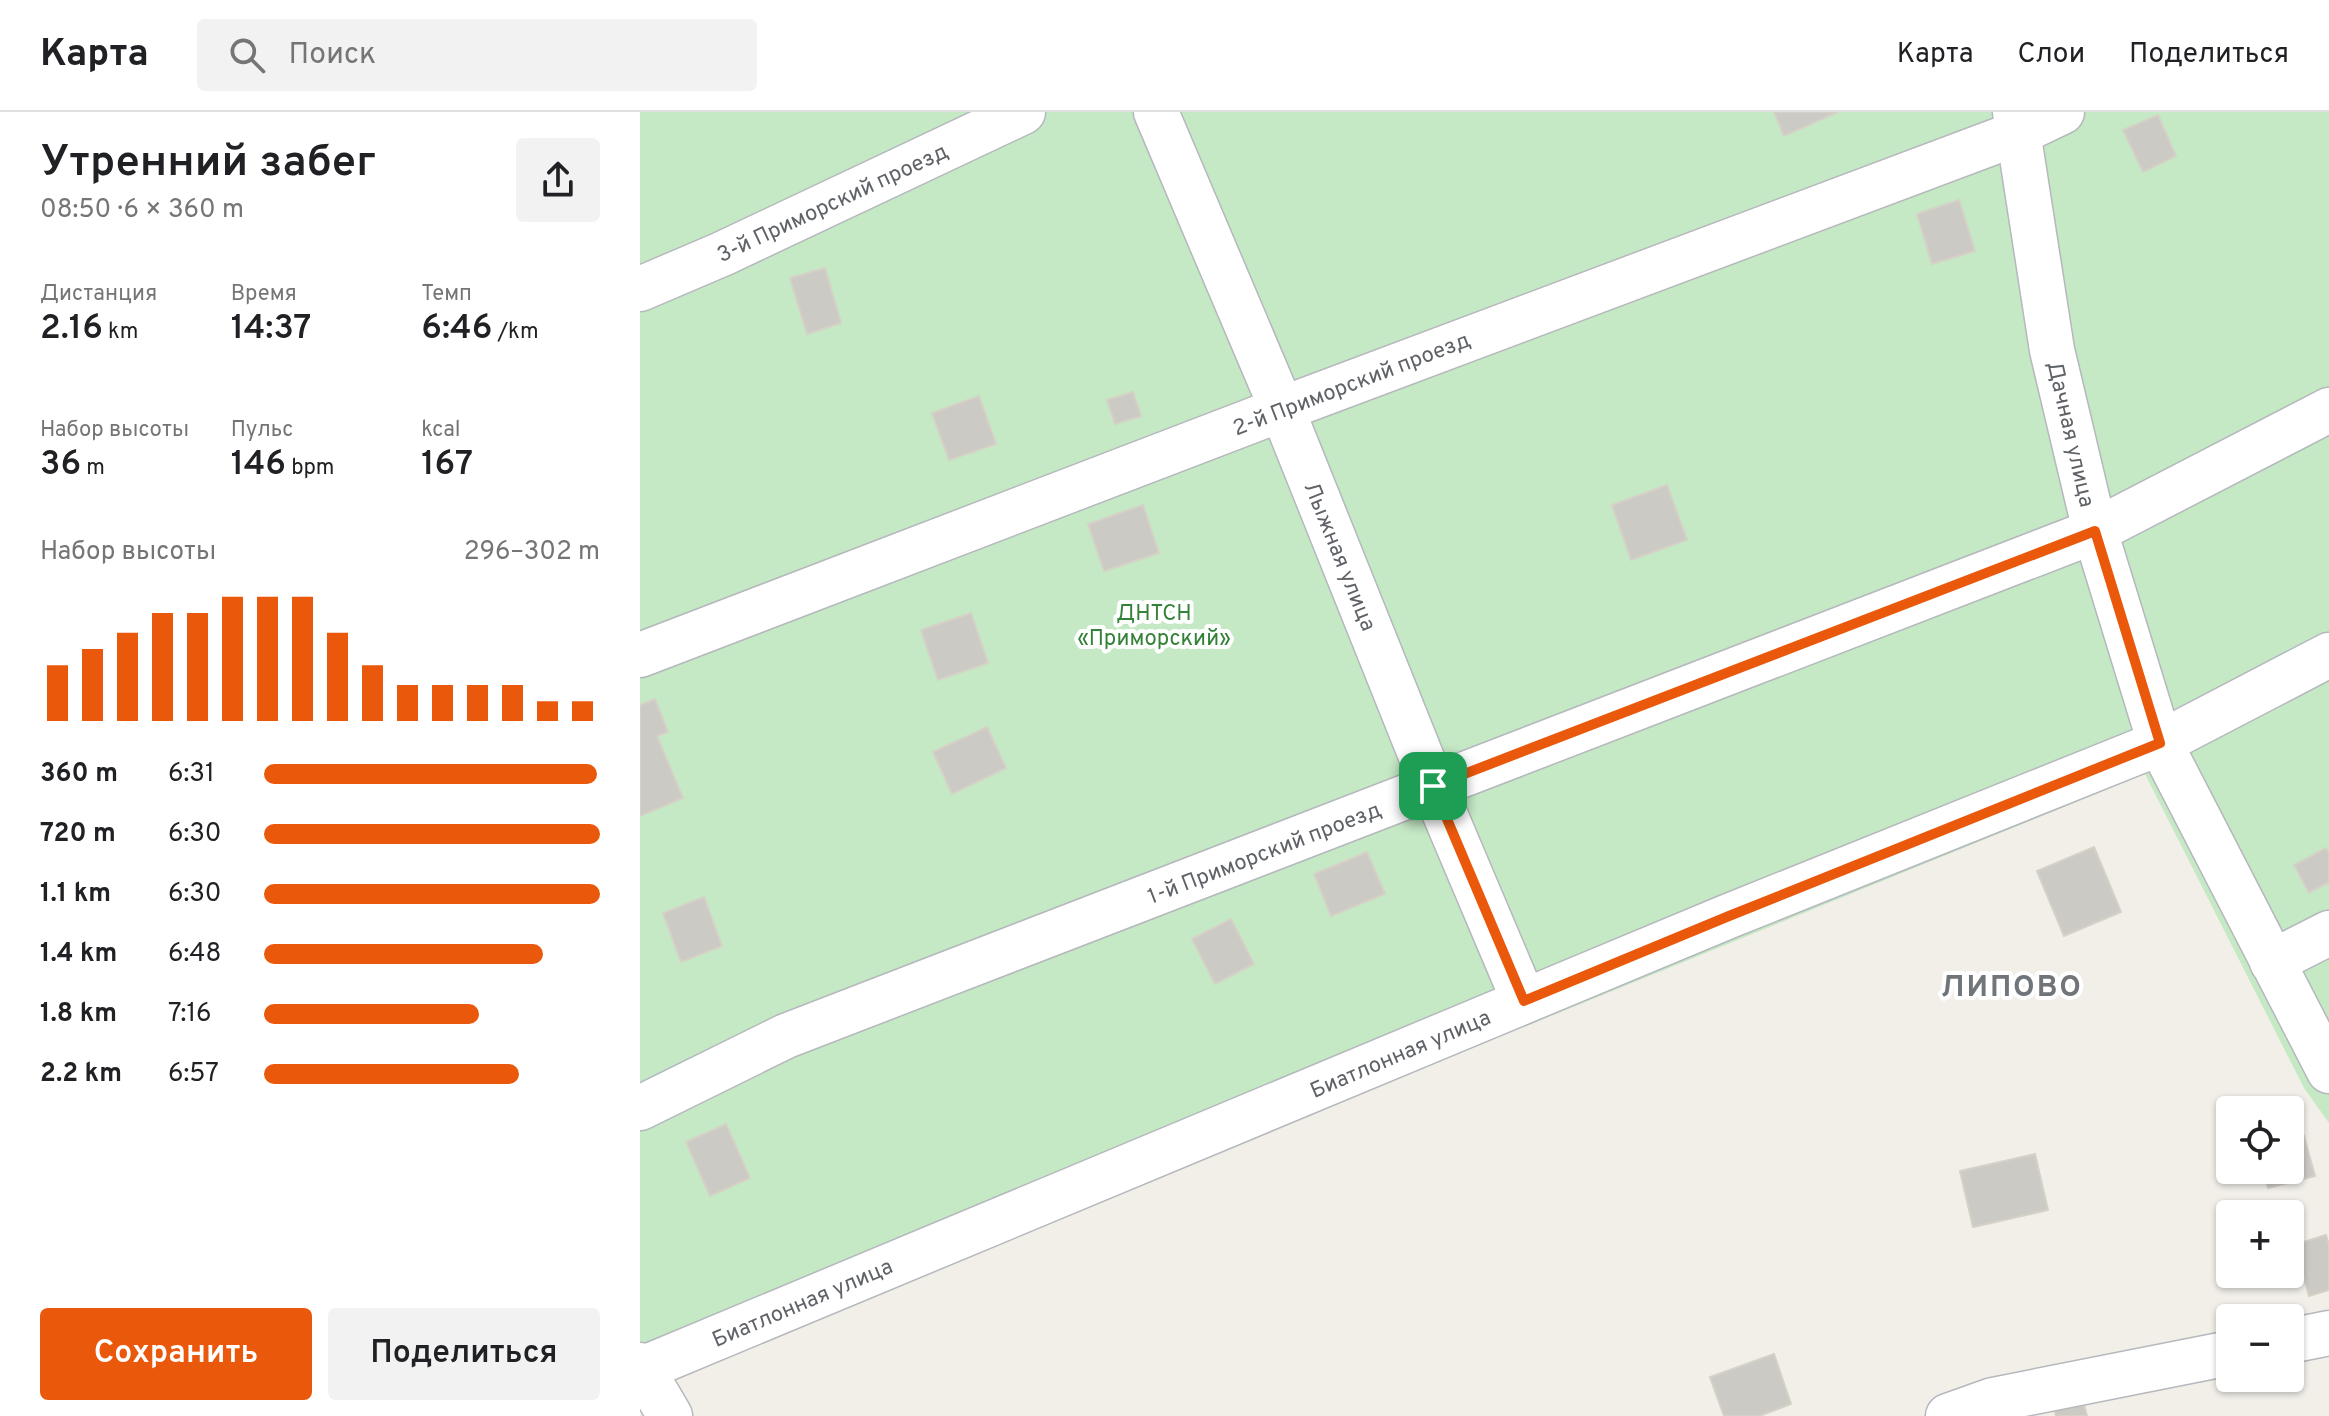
<!DOCTYPE html>
<html lang="ru">
<meta charset="utf-8">
<style>
body{margin:0;font-family:Overpass,sans-serif;background:#f2f2f2;color:#202124;height:100vh;display:flex;flex-direction:column;font-size:30px;white-space:nowrap}
*{box-sizing:border-box;margin:0}
p{font-size:26px;color:#757577}
.icon{flex:none;width:44px;height:44px;fill:none;stroke:currentColor;stroke-width:2;stroke-linecap:round;stroke-linejoin:round}
.map{position:relative;flex:1;overflow:hidden}
.sheet{display:flex;flex-direction:column;background:#fff;width:640px}
.sheet>*{flex:none}
.buttons{position:absolute;left:1576px;top:984px;display:grid;gap:16px}
.buttons a{display:grid;place-items:center;width:88px;height:88px;border-radius:8px;background:#fff;box-shadow:0 2px 6px #0004;font-size:40px}
.pin{position:absolute;display:grid;place-items:center;width:68px;height:68px;color:#fff;margin:-34px;border-radius:16px;box-shadow:0 4px 12px #0006}
.round{display:grid;place-items:center;flex:none;width:84px;height:84px;border-radius:8px;background:#f2f2f2}
.overview{display:flex;align-items:center;justify-content:space-between;height:136px;padding:0 40px}
h1{font-size:44px;font-weight:600;line-height:60px}
.metrics{display:grid;grid-template-columns:repeat(3,1fr);gap:12px;height:136px;padding:8px 40px}
.metrics div{display:grid;align-content:center}
.metrics b{font-size:34px;font-weight:600}
.metrics small{font-size:22px;font-weight:400}
.metrics p{font-size:22px}
.chart{height:224px;padding:16px 40px}
.chart p{display:flex;justify-content:space-between}
.chart svg{width:100%;height:144px;margin-top:8px;stroke:#ea580c;stroke-width:6}
.primary-button{display:flex;gap:16px;margin-top:auto;padding:16px 40px}
.primary-button a{flex:1;height:92px;border-radius:8px;background:#ea580c;color:#fff;font-size:32px;font-weight:600;line-height:92px;text-align:center}
.primary-button a+a{background:#f2f2f2;color:#202124}
ul{padding:0 40px;list-style:none;font-size:26px}
li{display:grid;grid-template-columns:128px 96px 1fr;align-items:center;height:60px}
li i{height:20px;border-radius:10px;background:#ea580c}
header{display:flex;align-items:center;gap:48px;box-sizing:border-box;height:112px;padding:0 40px;background:#fff;border-bottom:2px solid #e0e0e0}
header strong{font-size:38px}
nav{display:flex;gap:44px;margin-inline-start:auto;font-size:28px}
.search{width:560px;height:72px;background:#f2f2f2;display:flex;align-items:center;gap:20px;box-sizing:border-box;padding:0 28px;border-radius:8px;color:#757577;font-size:30px}
main{display:flex;flex:1;min-height:0}
.map>svg:first-child{display:block}
.green{fill:#c5e8c5}
.building{fill:#cccac5;stroke:#d6d1c6;stroke-width:2}
.lines{fill:none;stroke-linecap:round;stroke-linejoin:round}
.minor-casing{stroke:#b5b8bc;stroke-width:47}
.minor{stroke:#fff;stroke-width:44}
.route-casing{stroke:#fff;stroke-width:16}
.route{stroke:#ea580c;stroke-width:10}
.labels{text-anchor:middle;stroke-width:8;stroke-linejoin:round;paint-order:stroke}
.street-label{font-size:22px;fill:#5f6368;stroke:#fff}
.park-label{font-size:22px;fill:#348238;stroke:#fff}
.district-label{font-size:30px;font-weight:bold;letter-spacing:2px;fill:#70757a;stroke:#fff}
</style>
<header>
<strong>Карта</strong>
<div class="search"><svg class="icon" aria-label="search" viewBox="0 0 24 24"><circle cx="10" cy="10" r="6"/><path d="M15 15l6 6"/></svg>Поиск</div>
<nav><a>Карта</a><a>Слои</a><a>Поделиться</a></nav>
</header>
<main>
<section class="sheet">
<div class="overview"><div><h1>Утренний забег</h1><p>08:50 · 6 × 360 m</p></div><a class="round"><svg class="icon" aria-label="share" viewBox="0 0 24 24"><path d="M12 15V3M7 8l5-5 5 5M5 13v7h14v-7"/></svg></a></div>
<div class="metrics">
<div><p>Дистанция</p><b>2.16<small> km</small></b></div>
<div><p>Время</p><b>14:37</b></div>
<div><p>Темп</p><b>6:46<small> /km</small></b></div>
</div>
<div class="metrics">
<div><p>Набор высоты</p><b>36<small> m</small></b></div>
<div><p>Пульс</p><b>146<small> bpm</small></b></div>
<div><p>kcal</p><b>167</b></div>
</div>
<div class="chart"><p><span>Набор высоты</span>296–302 m</p>
<svg viewBox="0 0 160 44" preserveAspectRatio="none"><path d="M5 44V27M15 44V22M25 44V17M35 44V11M45 44V11M55 44V6M65 44V6M75 44V6M85 44V17M95 44V27M105 44V33M115 44V33M125 44V33M135 44V33M145 44V38M155 44V38"/></svg>
</div>
<ul>
<li><b>360 m</b>6:31<i style="width:99%"></i></li>
<li><b>720 m</b>6:30<i style="width:100%"></i></li>
<li><b>1.1 km</b>6:30<i style="width:100%"></i></li>
<li><b>1.4 km</b>6:48<i style="width:83%"></i></li>
<li><b>1.8 km</b>7:16<i style="width:64%"></i></li>
<li><b>2.2 km</b>6:57<i style="width:76%"></i></li>
</ul>
<div class="primary-button"><a>Сохранить</a><a>Поделиться</a></div>
</section>
<div class="map">
<svg width="1689" height="1304" viewBox="0 0 1689 1304">
<rect width="100%" height="100%" fill="#f1efe8"/>
<!-- green -->
<path class="green" d="M0 0H1689V1011L1664 976 1505 662 0 1275Z"/>
<!-- building -->
<g class="building">
<path d="M1134 0H1198L1144 24Z"/>
<path d="M1518 3 1536 44 1503 60 1483 18Z"/>
<path d="M1319 88 1335 139 1292 152 1277 102Z"/>
<path d="M185 156 201 211 167 222 150 166Z"/>
<path d="M493 280 501 304 475 312 467 288Z"/>
<path d="M339 284 356 332 309 348 292 301Z"/>
<path d="M1027 373 1047 428 991 448 972 393Z"/>
<path d="M503 393 519 441 464 459 448 412Z"/>
<path d="M331 501 348 551 298 568 281 518Z"/>
<path d="M15 587 28 620 17 624 43 686 0 704V593Z"/>
<path d="M347 615 366 656 312 682 293 640Z"/>
<path d="M1454 735 1481 800 1424 824 1397 759Z"/>
<path d="M1686 736 1689 742V770L1669 781 1654 753Z"/>
<path d="M727 740 745 782 691 804 674 762Z"/>
<path d="M64 785 82 834 41 850 23 801Z"/>
<path d="M591 807 614 852 575 872 552 827Z"/>
<path d="M86 1012 110 1066 70 1084 46 1030Z"/>
<path d="M1664 1024 1675 1064 1628 1076 1623 1058H1650V1027Z"/>
<path d="M1395 1042 1408 1098 1333 1115 1320 1059Z"/>
<path d="M1686 1123 1689 1133V1178L1669 1184 1654 1133Z"/>
<path d="M1134 1242 1151 1292 1119 1304H1084L1070 1265Z"/>
<path d="M1443 1288 1447 1304H1416L1414 1296Z"/>
</g>
<g class="lines">
<!-- minor casing -->
<g class="minor-casing">
<g id="minor">
<path d="M516 0 642 297 793 674 884 889"/>
<path d="M1375 0 1412 238 1455 419 1520 631 1689 959"/>
<path d="M0 177 82 142 383 0"/>
<path d="M0 543 642 297 1378 21 1422 0"/>
<path d="M1632 850 1689 821"/>
<path d="M0 996 146 924 1455 419 1689 298"/>
<path d="M1650 1229 1689 1221"/>
<path d="M0 1253 30 1304"/>
<path d="M2 1257 1089 804 1520 631 1689 543"/>
<path d="M1308 1304 1353 1288 1590 1241"/>
</g>
</g>
<!-- minor -->
<use href="#minor" class="minor"/>
</g>
<g class="lines">
<!-- route casing -->
<g class="route-casing">
<path id="route" d="M1455 419 1520 631 1089 804 884 889 793 674Z"/>
</g>
<!-- route -->
<use href="#route" class="route"/>
</g>
<g class="labels">
<!-- street labels -->
<g class="street-label">
<text transform="translate(192 90) rotate(-25)" y="8">3-й Приморский проезд</text>
<text transform="translate(711 271) rotate(-21)" y="8">2-й Приморский проезд</text>
<text transform="translate(1432 322) rotate(77)" y="8">Дачная улица</text>
<text transform="translate(701 444) rotate(68)" y="8">Лыжная улица</text>
<text transform="translate(624 740) rotate(-21)" y="8">1-й Приморский проезд</text>
<text transform="translate(760 941) rotate(-23)" y="8">Биатлонная улица</text>
<text transform="translate(162 1190) rotate(-23)" y="8">Биатлонная улица</text>
</g>
<!-- park labels -->
<g class="park-label">
<text x="514" y="508">ДНТСН<tspan x="514" dy="25">«Приморский»</tspan></text>
</g>
<!-- district labels -->
<g class="district-label">
<text x="1372" y="884">ЛИПОВО</text>
</g>
</g>
</svg>
<div class="buttons">
<a><svg class="icon" aria-label="locate" viewBox="0 0 24 24"><circle cx="12" cy="12" r="6"/><path d="M12 2v4M12 18v4M2 12h4M18 12h4"/></svg></a>
<a>+</a>
<a>−</a>
</div>
<div class="pin" style="left:793px;top:674px;background:#1e9e55"><svg class="icon" aria-label="arrive" viewBox="0 0 24 24"><path d="M6 21V4h12l-3 4 3 4H6"/></svg></div>
</div>
</main>
